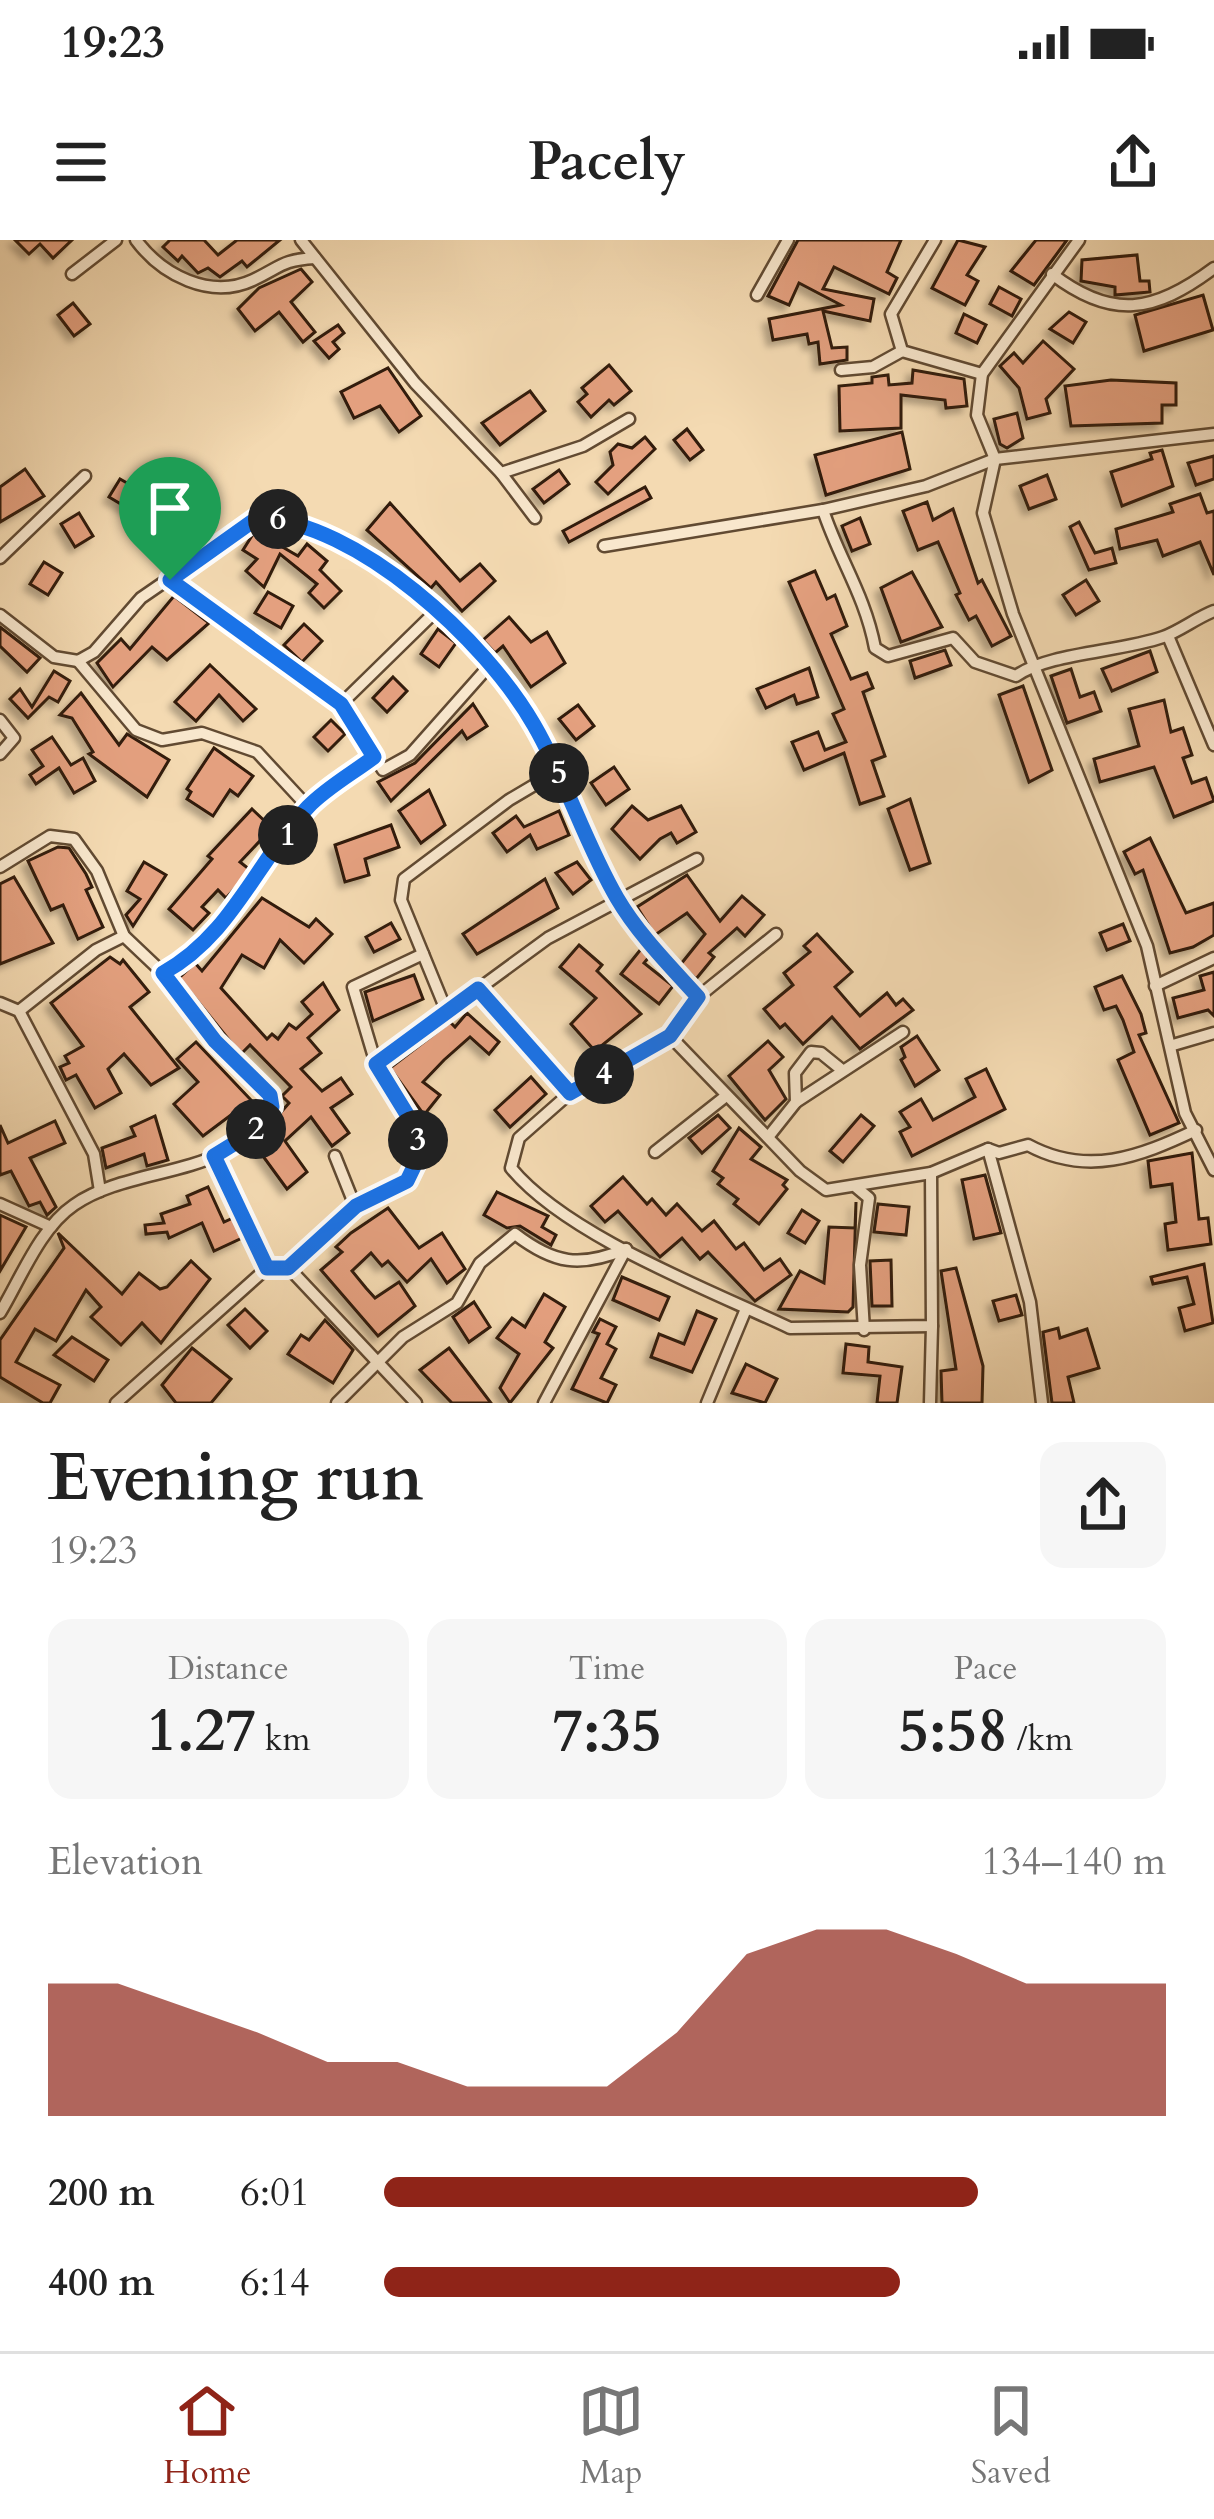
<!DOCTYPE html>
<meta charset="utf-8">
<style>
body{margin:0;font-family:Cardo,serif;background:#f6f6f6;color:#222;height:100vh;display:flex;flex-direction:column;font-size:45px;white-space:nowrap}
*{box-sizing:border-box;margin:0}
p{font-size:39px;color:#767676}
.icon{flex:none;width:66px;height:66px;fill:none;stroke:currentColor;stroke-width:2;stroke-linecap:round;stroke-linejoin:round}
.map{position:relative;height:1163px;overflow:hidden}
.drawer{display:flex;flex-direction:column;background:#fff;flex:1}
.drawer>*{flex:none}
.pin{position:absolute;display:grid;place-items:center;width:102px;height:102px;color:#fff;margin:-123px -51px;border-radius:50% 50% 50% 0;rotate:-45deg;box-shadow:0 0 12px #0007}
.pin .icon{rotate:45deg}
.km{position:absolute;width:60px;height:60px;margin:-30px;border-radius:50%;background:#222;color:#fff;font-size:33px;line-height:60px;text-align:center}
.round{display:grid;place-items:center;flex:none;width:126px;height:126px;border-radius:24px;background:#f6f6f6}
.overview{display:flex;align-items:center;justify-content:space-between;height:204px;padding:0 48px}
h1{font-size:66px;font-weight:800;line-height:90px}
.metrics{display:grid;grid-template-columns:repeat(3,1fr);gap:18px;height:204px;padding:12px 48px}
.metrics div{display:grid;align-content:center;border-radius:24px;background:#f6f6f6;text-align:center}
.metrics b{font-size:60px;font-weight:800}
.metrics small{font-size:33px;font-weight:400}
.metrics p{font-size:33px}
.chart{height:336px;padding:24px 48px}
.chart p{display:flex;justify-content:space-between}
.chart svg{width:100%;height:216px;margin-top:12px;fill:#8f2418;opacity:.7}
ul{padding:0 48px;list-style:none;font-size:39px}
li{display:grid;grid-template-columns:192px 144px 1fr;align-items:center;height:90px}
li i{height:30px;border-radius:15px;background:#8f2418}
.status{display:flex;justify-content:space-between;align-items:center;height:84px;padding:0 60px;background:#fff;direction:ltr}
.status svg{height:33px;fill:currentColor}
header{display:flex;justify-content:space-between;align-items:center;height:156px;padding:0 48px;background:#fff;font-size:54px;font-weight:800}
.menu{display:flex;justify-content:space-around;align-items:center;height:168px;border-top:3px solid #e0e0e0;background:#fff;font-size:33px;color:#767676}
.menu a{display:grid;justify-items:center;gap:6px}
.menu .active{color:#8f2418}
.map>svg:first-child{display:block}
.building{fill:#e4a07f;stroke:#301a08;stroke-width:3;filter:url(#shadow)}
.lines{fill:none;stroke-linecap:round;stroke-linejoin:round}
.street-casing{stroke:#614a32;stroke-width:15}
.street{stroke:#f8e7cd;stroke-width:10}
.route-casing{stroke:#fff;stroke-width:24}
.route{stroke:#1a73e8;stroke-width:15}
</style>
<div class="status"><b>19:23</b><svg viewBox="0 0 49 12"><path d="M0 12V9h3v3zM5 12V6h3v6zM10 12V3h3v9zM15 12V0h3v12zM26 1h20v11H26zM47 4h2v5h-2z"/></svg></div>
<header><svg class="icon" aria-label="menu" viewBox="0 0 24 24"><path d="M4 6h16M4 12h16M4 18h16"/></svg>Pacely<svg class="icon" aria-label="share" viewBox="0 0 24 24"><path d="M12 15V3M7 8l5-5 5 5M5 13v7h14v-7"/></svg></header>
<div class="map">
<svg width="1214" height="1163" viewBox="0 0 1214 1163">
<defs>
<filter id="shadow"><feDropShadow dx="-5.5" dy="5.5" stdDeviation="3" flood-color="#0004"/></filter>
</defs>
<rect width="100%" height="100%" fill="#f4dab2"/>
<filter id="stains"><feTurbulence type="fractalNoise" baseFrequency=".00167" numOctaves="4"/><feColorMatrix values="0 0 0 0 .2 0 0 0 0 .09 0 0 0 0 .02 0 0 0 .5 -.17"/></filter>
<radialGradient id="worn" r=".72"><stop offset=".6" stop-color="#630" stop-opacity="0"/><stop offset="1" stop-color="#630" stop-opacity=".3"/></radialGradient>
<!-- building -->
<g class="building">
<path d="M15 0H72L53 18 40 4 29 14Z"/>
<path d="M170 0H204L218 15 237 0H280L247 27 242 21 220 37 208 28 198 33 182 16 178 21 163 7Z"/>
<path d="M798 0H901L887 32 897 38 889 54 834 27 823 49 874 59 870 81 823 71 832 108 847 107V120L820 124 818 102 809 104 807 94 773 100 769 79 841 65 799 43 789 65 768 56Z"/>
<path d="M958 0 985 7 967 35 978 41 965 65 932 48Z"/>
<path d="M1036 0H1067L1034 45 1011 31Z"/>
<path d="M1137 15 1140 41H1149L1150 52 1115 55V47L1081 41 1082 20Z"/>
<path d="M301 29 312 42 291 62 315 92 303 102 279 72 255 91 238 69 259 48Z"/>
<path d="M999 47 1021 59 1012 76 990 64Z"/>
<path d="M1203 55 1213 90 1144 111 1135 75Z"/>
<path d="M73 63 90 84 74 96 58 75Z"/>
<path d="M1069 72 1086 82 1073 103 1050 89Z"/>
<path d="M964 74 986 85 977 103 956 93Z"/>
<path d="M338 85 344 93 333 102 339 109 329 118 314 101Z"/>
<path d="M1043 101 1074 129 1046 159 1050 173 1027 179 1019 148 1000 126 1014 113 1023 123Z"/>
<path d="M609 125 631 151 614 165 609 160 591 177 578 162 587 154 582 148Z"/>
<path d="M388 128 421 176 399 192 380 166 354 178 341 152Z"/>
<path d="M913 130 964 139 967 166 946 168 945 160 901 155V188L840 191 839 146 872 143V137L888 135 889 145 912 143Z"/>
<path d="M1111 140 1176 143V165H1162V183L1071 186 1065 146Z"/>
<path d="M530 151 545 171 500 205 482 183Z"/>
<path d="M1017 173 1023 198 1007 208 1000 204 994 179Z"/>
<path d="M687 189 703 210 690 220 674 200Z"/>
<path d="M902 192 910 229 826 255 815 215Z"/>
<path d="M645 197 655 209 608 254 596 242 613 225 610 212 618 204 632 208Z"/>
<path d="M1162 210 1173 246 1122 266 1111 232 1152 219 1150 213Z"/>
<path d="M1214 216V239L1196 245 1188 223Z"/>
<path d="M157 222 181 236 171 254 163 249 146 279 109 257 120 239 141 251Z"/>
<path d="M25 229 44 256 0 282V247Z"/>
<path d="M559 230 569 244 544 263 533 249Z"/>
<path d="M1047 235 1056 259 1029 269 1020 246Z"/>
<path d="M645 247 651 258 569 302 563 291Z"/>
<path d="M1200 254 1207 273 1214 271V335L1200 302 1163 316 1157 300 1120 309 1116 289 1173 272 1170 264Z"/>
<path d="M927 262 933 280 953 269 978 343 982 340 1011 396 992 406 976 376 969 380 956 355 960 353 938 302 918 310 903 271Z"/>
<path d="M390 263 460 341 480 324 495 341 462 371 436 342 431 348 367 290Z"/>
<path d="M79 273 93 296 75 307 61 284Z"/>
<path d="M860 278 870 304 852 311 842 286Z"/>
<path d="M1079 282 1095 313 1112 308 1116 323 1089 330 1070 287Z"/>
<path d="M255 291 298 316 307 304 327 321 320 330 341 351 324 368 309 353 317 344 280 314 264 347 246 331 257 319 243 310Z"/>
<path d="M44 322 62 333 48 355 30 344Z"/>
<path d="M815 331 827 359 835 355 847 386 831 394 851 439 867 433 873 448 863 452 885 516 872 521 884 556 860 564 844 513 804 530 792 502 818 492 825 510 846 502 833 474 844 469 789 342Z"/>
<path d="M912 332 942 387 901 402 881 348Z"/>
<path d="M1086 340 1099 361 1076 375 1063 355Z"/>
<path d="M268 352 293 366 281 388 255 373Z"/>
<path d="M174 356 209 383 167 420 152 407 113 447 97 423 121 399 130 409Z"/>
<path d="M509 377 531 402 547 392 565 423 531 447 503 406 495 413 483 400Z"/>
<path d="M304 384 322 401 302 422 284 405Z"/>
<path d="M0 387 40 418 27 432 0 406Z"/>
<path d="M438 389 456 403 439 427 421 414Z"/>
<path d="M945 410 951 425 915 438 910 421Z"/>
<path d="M1150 411 1157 432 1112 451 1102 429Z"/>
<path d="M210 425 256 469 243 481 219 455 196 481 175 462Z"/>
<path d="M809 428 818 457 797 464 794 455 766 468 757 449Z"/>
<path d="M1071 429 1080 457 1094 452 1101 471 1067 483 1051 436Z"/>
<path d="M54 431 70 441 58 462 49 457 28 478 10 459 20 449 32 467Z"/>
<path d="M393 437 407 451 387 472 373 458Z"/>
<path d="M1023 446 1052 530 1029 542 999 455Z"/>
<path d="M81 453 119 505 127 494 169 520 147 557 89 514 93 512 72 478 60 475Z"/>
<path d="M1164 460 1171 492 1183 488 1192 515 1183 518 1192 543 1206 538 1214 561 1174 577 1154 527 1100 542 1094 519 1139 506 1129 469Z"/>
<path d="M473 464 487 486 467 499 462 491 391 561 378 542 415 523Z"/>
<path d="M578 465 594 486 576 500 559 479Z"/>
<path d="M331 480 345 494 328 511 314 497Z"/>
<path d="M52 497 71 525 83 518 95 541 74 553 59 528 36 544 30 535 43 526 32 510Z"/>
<path d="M214 508 253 536 238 556 230 550 213 576 187 559 191 552 187 549Z"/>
<path d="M614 527 629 549 606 565 591 543Z"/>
<path d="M429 550 445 585 421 603 399 571Z"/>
<path d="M910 559 930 623 910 630 888 569Z"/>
<path d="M632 566 648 580 681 566 696 592 677 603 671 593 660 599 640 619 612 589Z"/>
<path d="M252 569 272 588 240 622 249 629 238 645 226 658 218 650 202 667 209 673 193 690 169 669 212 619 208 616Z"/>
<path d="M559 571 569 595 537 609 530 595 507 612 493 593 516 576 524 587Z"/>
<path d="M391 585 399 607 365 619 369 635 345 642 335 605Z"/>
<path d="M1150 598 1186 673 1214 663V695L1193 707 1170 713 1143 630 1135 634 1124 612Z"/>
<path d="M58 607 69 608 86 634 92 647 86 650 103 687 78 699 63 665 51 670 28 621Z"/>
<path d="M144 622 166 635 133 686 126 675 140 659 127 651Z"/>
<path d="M577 622 591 640 573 654 556 633Z"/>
<path d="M687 635 720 681 742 656 764 675 745 696 737 688 709 713 714 717 696 739 681 724 705 694 687 673 655 695 637 667Z"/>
<path d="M14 637 53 703 0 724V644Z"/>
<path d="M545 639 558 668 477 714 463 694Z"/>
<path d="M262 658 309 687 316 679 332 694 304 723 280 700 264 728 242 715 221 748 267 799 272 794 278 799 289 784 296 789 312 774 302 762 323 743 339 770 308 798 321 813 301 829 322 851 341 838 352 854 331 868 349 893 332 906 311 877 285 901 307 932 287 949 257 908 283 885 276 878 289 863 282 856 291 847 250 805 242 813 234 806 179 738 195 723 202 731Z"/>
<path d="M391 683 400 699 374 712 366 697Z"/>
<path d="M1123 684 1130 701 1107 710 1100 693Z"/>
<path d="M817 694 852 732 835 747 860 776 887 753 896 765 903 759 913 770 860 809 832 777 803 804 785 784 780 788 764 769 793 745 784 733 810 712 804 706Z"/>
<path d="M579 705 602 725 597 731 641 774 595 811 571 784 596 758 560 727Z"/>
<path d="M641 709 649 717 644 723 673 746 659 764 621 734Z"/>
<path d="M110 717 120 724 123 720 149 752 130 767 179 828 151 845 124 814 108 829 121 853 95 868 76 835 66 840 60 827 69 823 65 816 83 806 51 763Z"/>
<path d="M1214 732V776L1208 770 1178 778 1173 758 1204 750 1200 736Z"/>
<path d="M414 735 423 759 373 781 365 752Z"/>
<path d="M1122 736 1141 774 1146 793 1139 795 1179 883 1150 895 1118 820 1134 812 1123 780 1116 766 1104 770 1095 747Z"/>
<path d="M467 773 499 802 489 814 470 797 444 820 423 842 440 855 424 875 390 828 450 782 455 787Z"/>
<path d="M917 796 939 830 915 846 901 820 905 817 901 807Z"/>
<path d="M768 801 783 817 769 830 786 859 765 880 729 836Z"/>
<path d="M196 802 251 860 203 896 174 864 198 842 177 819Z"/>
<path d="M986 829 1005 869 912 916 900 892 910 887 900 872 921 859 933 880 975 857 966 839Z"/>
<path d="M531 837 546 854 510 887 495 870Z"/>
<path d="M718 875 730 888 702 913 689 898Z"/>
<path d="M861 875 874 886 843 922 830 911Z"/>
<path d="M155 876 168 920 147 926 144 914 106 928 102 908 135 896 131 887Z"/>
<path d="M55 881 65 903 30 918 56 967 47 975 40 962 29 966 11 931 0 935V885L8 903Z"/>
<path d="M739 888 761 907 751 919 787 940 783 945 787 949 759 984 734 964 738 959 718 944 723 938 713 931Z"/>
<path d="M1192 913 1199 979 1208 978 1211 1004 1168 1010 1165 984 1176 982 1172 944 1151 947 1148 921Z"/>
<path d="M985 935 1001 993 974 999 962 940Z"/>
<path d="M623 937 647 964 652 959 666 975 677 964 702 991 714 981 736 1009 744 1003 764 1030 780 1019 791 1035 755 1061 708 1012 700 1019 682 998 660 1017 618 971 605 982 591 966Z"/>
<path d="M208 947 224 982 233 978 242 998 214 1011 202 983 169 998 167 992 146 994 145 985 164 983 161 974 190 964 187 956Z"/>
<path d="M497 952 548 976 542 987 556 995 551 1005 520 986 507 988 484 975Z"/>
<path d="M856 962 853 1067 848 1072 779 1069 800 1031 824 1043 829 987 855 988Z"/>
<path d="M878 964 909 967 906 995 874 992Z"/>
<path d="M388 968 419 1008 442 993 465 1029 447 1043 431 1019 407 1042 388 1021 382 1026 371 1013 352 1031 366 1048 375 1058 399 1042 415 1066 378 1096 321 1030 342 1012 336 1007 351 993Z"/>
<path d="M802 970 819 981 805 1003 788 993Z"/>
<path d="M0 975 26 987 0 1031Z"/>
<path d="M58 993 122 1054 139 1033 160 1049 167 1047 191 1021 210 1039 161 1103 142 1083 121 1105 91 1077 101 1067 86 1050 56 1101 35 1089 16 1122 60 1145 50 1163H43L0 1137V1100L64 1008Z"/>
<path d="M891 1020 892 1066H872L870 1021Z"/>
<path d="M1204 1024 1213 1083 1185 1091 1179 1068 1194 1064 1187 1037 1153 1044 1151 1037Z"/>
<path d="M956 1028 983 1126 982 1163H942L941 1131 956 1129 941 1031Z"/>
<path d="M622 1037 669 1057 659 1080 613 1060Z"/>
<path d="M544 1054 565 1067 545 1102 553 1108 510 1163 500 1148 519 1114 497 1098 512 1078 525 1087Z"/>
<path d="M1016 1055 1022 1075 999 1081 993 1061Z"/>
<path d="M474 1062 490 1087 469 1102 453 1077Z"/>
<path d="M245 1069 267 1091 250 1108 228 1085Z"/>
<path d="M697 1071 716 1079 692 1132 651 1117 659 1094 684 1104Z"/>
<path d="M600 1079 616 1087 607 1104 616 1109 601 1138 616 1145 607 1163 572 1149 599 1094 593 1092Z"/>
<path d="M325 1080 353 1110 333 1143 288 1114 301 1095 309 1100Z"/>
<path d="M1058 1088 1060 1098 1087 1089 1099 1128 1068 1137 1074 1163H1052L1043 1092Z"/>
<path d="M72 1097 108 1120 94 1141 54 1115Z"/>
<path d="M846 1104 869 1107 868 1122 902 1127 897 1163H877L880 1136 843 1133Z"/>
<path d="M192 1108 231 1139 211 1163H176L162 1145Z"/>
<path d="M449 1108 472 1138 491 1163H452L420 1130Z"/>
<path d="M746 1124 777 1139 765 1163 732 1153Z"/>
</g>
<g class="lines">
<!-- street casing -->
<g class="street-casing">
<g id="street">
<path d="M136 0C162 35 210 60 253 40 281 27 281 20 315 18"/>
<path d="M301 0 415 143 501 233 583 206 629 179"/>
<path d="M935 0 891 74 902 111 982 134"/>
<path d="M1079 0 982 134 977 175 995 219 983 273 1013 374 1147 706 1185 873 1214 930"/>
<path d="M72 34 116 0"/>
<path d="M1052 34C1112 80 1154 73 1214 28"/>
<path d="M757 55 788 0"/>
<path d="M841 130 873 127 902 111"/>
<path d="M1214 194 995 219 926 246 823 270C839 319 865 355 875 408L888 416 953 398 975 422 1016 436C1048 413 1120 412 1163 397 1180 391 1196 378 1214 371"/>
<path d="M501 233 535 278"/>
<path d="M604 306 823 270"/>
<path d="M0 318 85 236"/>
<path d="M170 341 341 464 383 530 410 515 489 426"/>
<path d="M0 375 54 417 78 421 94 412 141 358 257 278C357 281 486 401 534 485 566 541 585 603 617 658 638 695 670 726 698 757"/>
<path d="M1168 396 1214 505"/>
<path d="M78 421 136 490 162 500 202 493 257 512 308 567"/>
<path d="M341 464 436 371"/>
<path d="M0 480 14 498 0 514"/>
<path d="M0 627 50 596 74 599 97 631 124 696 163 733 215 801 270 855 272 867C236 939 132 924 74 965 40 988 21 1038 0 1073"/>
<path d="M776 694 698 757 670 796 570 853 519 898 511 928C567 996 710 1050 790 1088L932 1086 931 933"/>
<path d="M163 733C232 695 256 622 308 567 327 548 353 533 374 516"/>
<path d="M1155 746 1214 718"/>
<path d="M478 749 570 853"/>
<path d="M0 763 19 771 94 914 100 951"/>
<path d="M446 770 401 660 404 639 509 560 558 531"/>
<path d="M19 771 96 710 124 696"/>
<path d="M670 796 800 931 826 950 931 933 988 909 1030 1062 1042 1163"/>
<path d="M1173 805 1214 793"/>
<path d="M376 824 548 698 697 619"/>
<path d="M796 862 795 833 811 812 821 813 842 830"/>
<path d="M769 896 796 862 903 792"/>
<path d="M988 909 999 913 1028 905C1087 937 1139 917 1196 890"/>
<path d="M655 912 726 856"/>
<path d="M214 916 267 1028"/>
<path d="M335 916 355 966"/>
<path d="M857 948 869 958 860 1025 864 1090"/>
<path d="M0 964 51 987"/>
<path d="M288 1027 355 966 407 941 418 926 422 910 411 881 376 824 353 747 423 714"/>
<path d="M116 1163 267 1028 288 1027 416 1163"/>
<path d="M337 1163 403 1097 457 1063 480 1023 515 994C554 1024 580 1028 626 1009"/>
<path d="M544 1163 626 1009"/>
<path d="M707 1163 746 1069"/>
<path d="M930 1163 932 1086"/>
</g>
</g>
<!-- street -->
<use href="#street" class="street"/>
</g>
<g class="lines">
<!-- route casing -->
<g class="route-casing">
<path id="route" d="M257 278C357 281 486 401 534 485 566 540 585 603 617 658 638 694 670 726 698 757L670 796 570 853 478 749 376 824 411 881 422 910 407 941 356 966 288 1028H267L214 916 253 892 272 867 270 855 215 801 163 733C232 695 256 622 308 567 326 548 353 533 374 517L341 464 170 340Z"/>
</g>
<!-- route -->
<use href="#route" class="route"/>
</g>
<rect width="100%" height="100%" filter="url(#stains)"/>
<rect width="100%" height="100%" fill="url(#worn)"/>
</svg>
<div class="pin" style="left:170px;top:340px;background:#1e9e55"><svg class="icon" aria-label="arrive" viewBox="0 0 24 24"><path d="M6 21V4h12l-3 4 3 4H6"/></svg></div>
<b class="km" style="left:288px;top:595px">1</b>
<b class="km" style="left:256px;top:889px">2</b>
<b class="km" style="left:418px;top:900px">3</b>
<b class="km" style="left:604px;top:834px">4</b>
<b class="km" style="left:559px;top:533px">5</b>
<b class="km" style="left:278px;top:279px">6</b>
</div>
<section class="drawer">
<div class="overview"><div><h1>Evening run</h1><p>19:23</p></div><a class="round"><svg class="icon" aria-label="share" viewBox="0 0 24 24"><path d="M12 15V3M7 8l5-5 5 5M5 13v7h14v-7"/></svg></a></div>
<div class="metrics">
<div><p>Distance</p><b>1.27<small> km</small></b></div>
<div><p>Time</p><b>7:35</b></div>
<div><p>Pace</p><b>5:58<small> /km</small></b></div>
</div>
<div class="chart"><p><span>Elevation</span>134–140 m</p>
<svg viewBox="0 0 160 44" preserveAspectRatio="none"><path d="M0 44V17L10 17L20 22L30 27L40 33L50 33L60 38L70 38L80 38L90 27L100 11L110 6L120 6L130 11L140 17L150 17L160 17V44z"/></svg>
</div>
<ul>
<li><b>200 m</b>6:01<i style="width:76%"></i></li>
<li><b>400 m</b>6:14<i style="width:66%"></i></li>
</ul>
</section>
<nav class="menu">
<a class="active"><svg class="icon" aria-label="home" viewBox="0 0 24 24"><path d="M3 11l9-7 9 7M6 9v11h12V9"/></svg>Home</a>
<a><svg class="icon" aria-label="map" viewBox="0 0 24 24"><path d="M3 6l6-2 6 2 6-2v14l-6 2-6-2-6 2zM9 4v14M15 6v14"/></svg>Map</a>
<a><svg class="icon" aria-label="saved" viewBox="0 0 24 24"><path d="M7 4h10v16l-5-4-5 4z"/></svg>Saved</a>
</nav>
